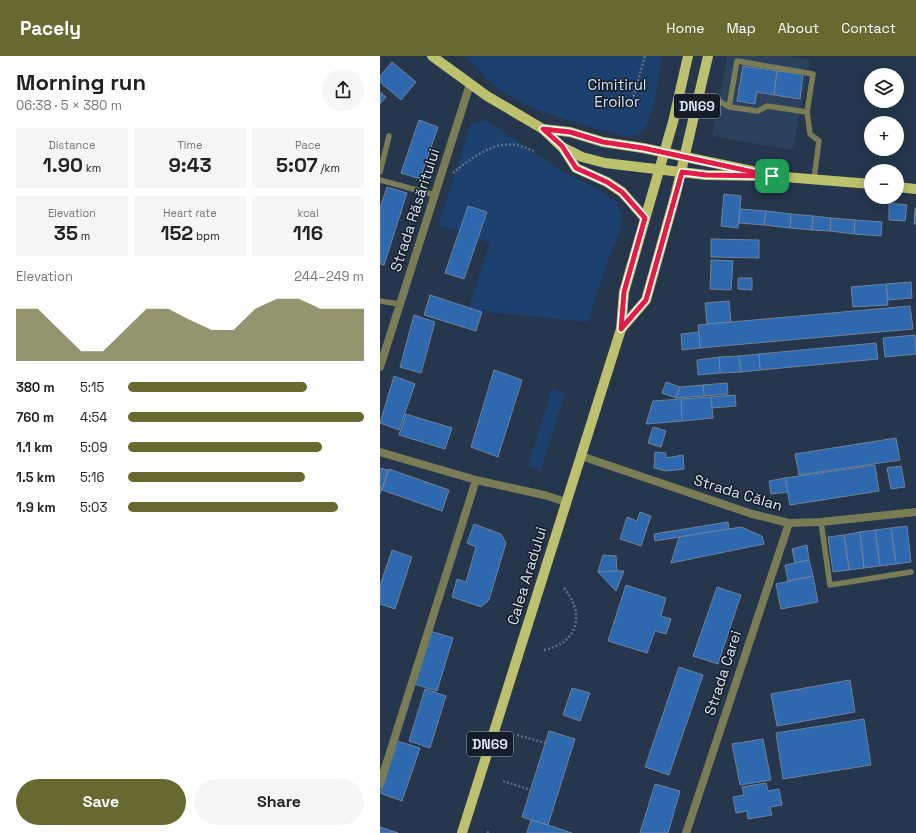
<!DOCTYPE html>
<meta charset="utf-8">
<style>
body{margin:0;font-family:"Space Grotesk",sans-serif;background:#f6f6f6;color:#222;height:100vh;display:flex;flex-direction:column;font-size:15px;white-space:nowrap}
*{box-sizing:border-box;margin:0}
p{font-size:13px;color:#767676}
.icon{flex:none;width:22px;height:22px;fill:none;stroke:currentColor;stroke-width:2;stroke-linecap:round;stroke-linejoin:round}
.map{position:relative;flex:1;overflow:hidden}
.side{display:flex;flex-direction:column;background:#fff;width:380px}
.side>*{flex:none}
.tools{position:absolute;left:484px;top:12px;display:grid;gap:8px}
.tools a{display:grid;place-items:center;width:40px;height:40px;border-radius:50%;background:#fff;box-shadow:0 2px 10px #0003;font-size:20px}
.pin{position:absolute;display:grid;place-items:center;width:34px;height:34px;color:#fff;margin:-17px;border-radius:8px;box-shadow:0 2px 6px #0006}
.round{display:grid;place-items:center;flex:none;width:42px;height:42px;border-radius:21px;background:#f6f6f6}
.summary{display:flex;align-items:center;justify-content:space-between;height:68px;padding:0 16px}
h1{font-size:22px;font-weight:700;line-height:30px}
.figures{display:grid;grid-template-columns:repeat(3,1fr);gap:6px;height:68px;padding:4px 16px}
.figures div{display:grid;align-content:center;border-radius:0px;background:#f6f6f6;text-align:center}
.figures b{font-size:20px;font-weight:700}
.figures small{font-size:11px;font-weight:400}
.figures p{font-size:11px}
.chart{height:112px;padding:8px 16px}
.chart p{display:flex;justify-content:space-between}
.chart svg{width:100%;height:72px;margin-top:4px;fill:#676931;opacity:.7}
.primary-button{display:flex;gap:8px;margin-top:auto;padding:8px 16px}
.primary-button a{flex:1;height:46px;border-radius:24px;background:#676931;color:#fff;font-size:16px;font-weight:700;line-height:46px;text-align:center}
.primary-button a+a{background:#f6f6f6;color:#222}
ul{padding:0 16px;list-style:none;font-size:13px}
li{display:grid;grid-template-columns:64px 48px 1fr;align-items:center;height:30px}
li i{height:10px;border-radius:5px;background:#676931}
header{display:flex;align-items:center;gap:24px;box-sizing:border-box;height:56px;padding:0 20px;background:#676931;color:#fff}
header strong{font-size:19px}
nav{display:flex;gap:22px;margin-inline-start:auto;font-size:14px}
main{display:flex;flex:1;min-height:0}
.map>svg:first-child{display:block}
.built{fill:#2b415d}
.green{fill:#1d416e}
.building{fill:#2e68ae;stroke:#6e829c}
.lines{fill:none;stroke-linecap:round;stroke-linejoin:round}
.path{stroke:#606f83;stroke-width:2.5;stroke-dasharray:2 2;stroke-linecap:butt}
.lane{stroke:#797c54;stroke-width:5.5}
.street{stroke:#797c54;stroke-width:8}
.primary{stroke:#bdc16d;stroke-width:10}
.route-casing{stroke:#fff;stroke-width:8}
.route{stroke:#e11d48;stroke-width:5}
.labels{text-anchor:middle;stroke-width:3;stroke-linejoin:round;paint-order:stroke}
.shield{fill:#161d28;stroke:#9da7b4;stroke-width:1}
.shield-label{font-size:14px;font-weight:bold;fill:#d7e2f0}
.park-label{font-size:15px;fill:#d3e2f6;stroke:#161d28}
.street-label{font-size:15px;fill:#d7e2f0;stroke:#161d28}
</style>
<header>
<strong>Pacely</strong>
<nav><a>Home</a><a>Map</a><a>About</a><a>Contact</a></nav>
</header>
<main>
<section class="side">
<div class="summary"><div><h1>Morning run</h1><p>06:38 · 5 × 380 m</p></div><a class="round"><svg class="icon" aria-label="share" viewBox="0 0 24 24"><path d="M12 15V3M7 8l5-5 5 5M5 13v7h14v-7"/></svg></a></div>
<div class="figures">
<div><p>Distance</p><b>1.90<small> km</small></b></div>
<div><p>Time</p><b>9:43</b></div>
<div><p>Pace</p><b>5:07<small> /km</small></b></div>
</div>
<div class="figures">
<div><p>Elevation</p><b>35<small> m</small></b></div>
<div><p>Heart rate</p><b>152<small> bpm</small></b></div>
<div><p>kcal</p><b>116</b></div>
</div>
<div class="chart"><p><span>Elevation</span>244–249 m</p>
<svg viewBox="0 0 160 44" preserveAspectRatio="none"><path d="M0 44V12L10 12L20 25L30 38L40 38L50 25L60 12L70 12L80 19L90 25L100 25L110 12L120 6L130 6L140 12L150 12L160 12V44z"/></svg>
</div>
<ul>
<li><b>380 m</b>5:15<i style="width:76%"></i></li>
<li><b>760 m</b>4:54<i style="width:100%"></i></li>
<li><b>1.1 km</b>5:09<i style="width:82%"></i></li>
<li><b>1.5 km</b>5:16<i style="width:75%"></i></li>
<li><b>1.9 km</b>5:03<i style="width:89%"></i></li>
</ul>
<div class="primary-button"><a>Save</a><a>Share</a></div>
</section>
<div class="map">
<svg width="536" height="777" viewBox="0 0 536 777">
<rect width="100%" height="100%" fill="#25364d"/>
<!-- built -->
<path class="built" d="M347 0H408L430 4 413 94 332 80Z"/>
<!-- green -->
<g class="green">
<path d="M84 0H282C279 18 274 64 261 76 257 79 251 79 246 80 202 68 152 58 115 30 104 21 96 9 84 0Z"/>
<path d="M105 64 186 118 212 130 236 146 242 160 239 178 231 196 208 266 88 254 110 187 58 169 91 68Z"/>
<path d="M172 333 185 337 161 414 148 410Z"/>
</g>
<!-- building -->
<g class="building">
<path d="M12 6 36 26 21 44 0 26V20Z"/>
<path d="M363 10 397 15 394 39 377 36 375 48 357 45Z"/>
<path d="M397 15 423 18 420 43 394 39Z"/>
<path d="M0 36 6 41 0 48Z"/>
<path d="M39 64 58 71 40 123 21 117Z"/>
<path d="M7 131 27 137 4 209 0 208V152Z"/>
<path d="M344 138 361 140 358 172 341 170Z"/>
<path d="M509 147 527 149 525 165 509 164Z"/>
<path d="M88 150 107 156 84 223 65 217Z"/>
<path d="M535 152H536V168H534Z"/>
<path d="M360 153 386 155 384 169 359 167Z"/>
<path d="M386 155 411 158 410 172 384 169Z"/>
<path d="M411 158 433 160 432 174 410 172Z"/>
<path d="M433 160 451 162 450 175 432 174Z"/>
<path d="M451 162 475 164 474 178 450 175Z"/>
<path d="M475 164 502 166 501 180 474 178Z"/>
<path d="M331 183 379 184V202L331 201Z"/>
<path d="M331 204 353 205 351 234 330 233Z"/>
<path d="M358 222H372V234L358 233Z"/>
<path d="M531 226 532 242 508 244 506 228Z"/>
<path d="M506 228 508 249 473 251 471 231Z"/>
<path d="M50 239 102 256 96 275 44 259Z"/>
<path d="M349 245 351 266 327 268 325 247Z"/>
<path d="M530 250 533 273 320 292 318 269Z"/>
<path d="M34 259 55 266 41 317 20 311Z"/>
<path d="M319 276 320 292 302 294 301 278Z"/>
<path d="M535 279 536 298 505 301 503 282Z"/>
<path d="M496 287 498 303 380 314 379 298Z"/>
<path d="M379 298 380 314 361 316 359 300Z"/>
<path d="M359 300 361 316 340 317 339 301Z"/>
<path d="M339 301 340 317 318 319 317 304Z"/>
<path d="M114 314 142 324 118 401 91 391Z"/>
<path d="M14 320 35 328 19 374 0 367Z"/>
<path d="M286 326 300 331 296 342 282 337Z"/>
<path d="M347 327 348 338 324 340 323 329Z"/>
<path d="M323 329 324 340 296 342 300 331Z"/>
<path d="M355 339 356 350 332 352 331 341Z"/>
<path d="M331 341 333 362 302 365 301 343Z"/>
<path d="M301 343 302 365 266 368 273 345Z"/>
<path d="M26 358 72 372 65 393 19 379Z"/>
<path d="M273 371 286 375 281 391 268 387Z"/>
<path d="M516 382 520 404 419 419 415 398Z"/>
<path d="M275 396 286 397V402L303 399 304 413 286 415 274 412Z"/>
<path d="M495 409 499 435 410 449 405 422Z"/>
<path d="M521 410 525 431 511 433 507 412Z"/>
<path d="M0 412 8 414 0 438Z"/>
<path d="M9 413 69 434 62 455 2 434Z"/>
<path d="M405 422 408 436 391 438 389 425Z"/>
<path d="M260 456 271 460 261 490 240 483 247 461 257 465Z"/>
<path d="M348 466 349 473 275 485 274 478Z"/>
<path d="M94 468 121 478 126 487 109 544 101 551 72 541 77 523 86 526 96 491 87 487Z"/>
<path d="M527 470 531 506 516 508 511 472Z"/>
<path d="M361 471 382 480 384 488 291 507 299 481Z"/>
<path d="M511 472 516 508 500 510 495 474Z"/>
<path d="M495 474 500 510 484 512 480 476Z"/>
<path d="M480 476 484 512 469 514 464 479Z"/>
<path d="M464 479 469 514 453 516 448 481Z"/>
<path d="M427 489 429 504 415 507 412 493Z"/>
<path d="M12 494 32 501 15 553 0 548V530Z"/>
<path d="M223 499 236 500 237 515 218 516Z"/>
<path d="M429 504 433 520 408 525 405 509Z"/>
<path d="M237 515H244L236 535 218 516Z"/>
<path d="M433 520 438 546 401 553 396 528Z"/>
<path d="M246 529 286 542 281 560 291 563 286 578 275 575 267 597 228 585Z"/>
<path d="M337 531 361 539 338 608 313 600Z"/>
<path d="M50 575 73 582 57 635 34 628Z"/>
<path d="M299 611 323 619 289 719 265 711Z"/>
<path d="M470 624 475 656 397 670 391 638Z"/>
<path d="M192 632 210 637 200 665 183 659Z"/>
<path d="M45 633 66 640 50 692 29 685Z"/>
<path d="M484 663 491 709 403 723 396 677Z"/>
<path d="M169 675 195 683 168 769 142 761Z"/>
<path d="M383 683 391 724 360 729 352 688Z"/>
<path d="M17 685 40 692 22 745 0 737Z"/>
<path d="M386 727 388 735 399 733 402 749 390 751 392 759 368 763 367 755 356 757 353 741 364 739 362 731Z"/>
<path d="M275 728 300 735 288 777H260Z"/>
<path d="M151 764 168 769 192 777H147Z"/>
<path d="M0 771 18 777H0Z"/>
</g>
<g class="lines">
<!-- path -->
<g class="path">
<path d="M250 52 265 0"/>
<path d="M73 117C90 103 113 85 136 89 142 90 148 93 154 95"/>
<path d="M164 594C199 587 205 557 184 532"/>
<path d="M137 679 165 687"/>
<path d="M123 725 151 734"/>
<path d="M107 776 111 777"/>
</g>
<!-- lane -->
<g class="lane">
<path d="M319 39 336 43 349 51 378 55 387 50 427 56"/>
<path d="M349 51 357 5 433 18 427 56 430 78 439 85 434 123"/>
<path d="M0 116 9 80"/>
<path d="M0 124 55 139"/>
<path d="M0 245 19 248"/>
<path d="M441 466 450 529 531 516"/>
</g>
<!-- street -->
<g class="street">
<path d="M0 311 90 28"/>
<path d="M0 396 96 424 164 439 186 446"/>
<path d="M201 400 372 458 409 467 441 466 536 456"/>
<path d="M0 728 96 424"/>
<path d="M306 777 409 467"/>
</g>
<!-- primary -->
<g class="primary">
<path d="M52 0 107 40 163 73 182 91 202 101 225 107 326 119 392 120 491 128"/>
<path d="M163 73 190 76 223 86 263 92 372 115"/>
<path d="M183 92 196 112 227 126 242 136 265 162"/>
<path d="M517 131 536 133"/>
<path d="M241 273 266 244 296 137 328 0"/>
<path d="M82 777 241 273 244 236 293 66 308 0"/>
</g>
</g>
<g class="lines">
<!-- route casing -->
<g class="route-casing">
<path id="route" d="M163 73 190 76 223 86 263 92 392 120 326 119 302 116 266 244 241 273 244 236 265 162 242 136 227 126 196 112 182 90Z"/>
</g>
<!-- route -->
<use href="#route" class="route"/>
</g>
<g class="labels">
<!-- shield labels -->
<g class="shield">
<rect x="294" y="38" width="46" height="24" rx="3"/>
<rect x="87" y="676" width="46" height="24" rx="3"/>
</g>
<g class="shield-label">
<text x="317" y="55">DN69</text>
<text x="110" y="693">DN69</text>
</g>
<!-- park labels -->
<g class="park-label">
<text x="237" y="34">Cimitirul<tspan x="237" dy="17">Eroilor</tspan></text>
</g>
<!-- street labels -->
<g class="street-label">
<text transform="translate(35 154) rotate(-72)" y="5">Strada Răsăritului</text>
<text transform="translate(358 437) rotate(17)" y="5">Strada Călan</text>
<text transform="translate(147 520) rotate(-73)" y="5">Calea Aradului</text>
<text transform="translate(343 617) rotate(-72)" y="5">Strada Carei</text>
</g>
</g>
</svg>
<div class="tools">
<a><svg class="icon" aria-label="layers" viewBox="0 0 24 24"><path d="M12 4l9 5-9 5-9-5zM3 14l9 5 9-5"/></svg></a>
<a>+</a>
<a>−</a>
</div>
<div class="pin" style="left:392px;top:120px;background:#1e9e55"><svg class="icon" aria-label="arrive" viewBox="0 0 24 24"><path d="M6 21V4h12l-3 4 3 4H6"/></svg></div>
</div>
</main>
